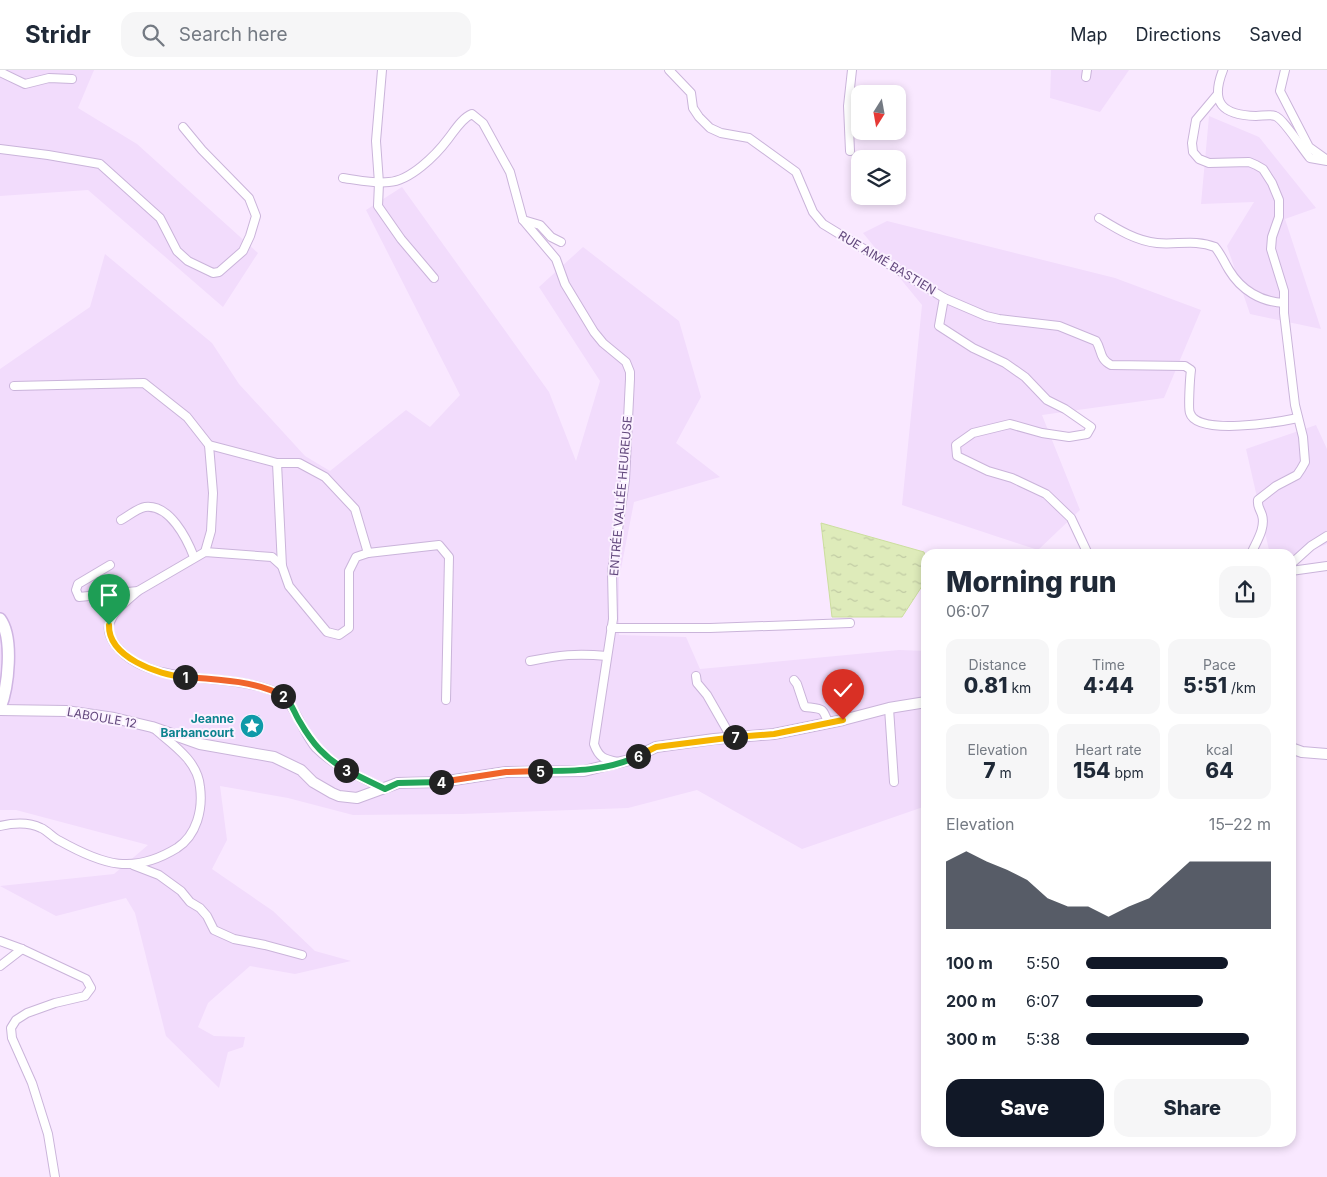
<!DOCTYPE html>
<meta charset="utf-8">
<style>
body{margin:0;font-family:Inter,sans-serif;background:#f6f6f7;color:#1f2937;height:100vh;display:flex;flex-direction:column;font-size:19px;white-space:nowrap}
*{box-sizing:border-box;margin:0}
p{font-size:16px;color:#747a83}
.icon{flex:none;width:28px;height:28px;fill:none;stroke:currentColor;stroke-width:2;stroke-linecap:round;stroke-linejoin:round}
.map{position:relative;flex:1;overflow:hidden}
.drawer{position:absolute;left:921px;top:479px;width:375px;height:598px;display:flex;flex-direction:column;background:#fff;border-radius:15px;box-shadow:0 2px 8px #0003}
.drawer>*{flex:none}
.needle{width:32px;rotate:191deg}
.controls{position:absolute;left:851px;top:15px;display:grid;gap:10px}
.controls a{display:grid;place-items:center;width:55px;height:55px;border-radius:10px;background:#fff;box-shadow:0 2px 8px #0003;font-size:25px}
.pin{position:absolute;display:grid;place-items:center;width:42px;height:42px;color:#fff;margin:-51px -21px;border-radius:50% 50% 50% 0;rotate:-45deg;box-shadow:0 0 5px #0007}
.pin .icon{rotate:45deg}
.km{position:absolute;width:25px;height:25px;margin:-12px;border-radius:50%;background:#222;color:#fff;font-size:14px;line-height:25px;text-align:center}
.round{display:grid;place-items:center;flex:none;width:52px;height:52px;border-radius:15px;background:#f6f6f7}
.head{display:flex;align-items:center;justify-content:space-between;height:85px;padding:0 25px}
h1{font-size:28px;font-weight:800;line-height:38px}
.metrics{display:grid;grid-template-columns:repeat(3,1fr);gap:8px;height:85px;padding:5px 25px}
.metrics div{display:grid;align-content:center;border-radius:12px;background:#f6f6f7;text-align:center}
.metrics b{font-size:21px;font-weight:800}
.metrics small{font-size:14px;font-weight:400}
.metrics p{font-size:14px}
.chart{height:140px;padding:10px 25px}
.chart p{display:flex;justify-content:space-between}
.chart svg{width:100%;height:90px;margin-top:5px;fill:#111827;opacity:.7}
.button{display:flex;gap:10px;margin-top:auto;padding:10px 25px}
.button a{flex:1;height:58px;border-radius:15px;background:#111827;color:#fff;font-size:20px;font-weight:800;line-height:58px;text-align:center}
.button a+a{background:#f6f6f7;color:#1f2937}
ul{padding:0 25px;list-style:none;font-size:16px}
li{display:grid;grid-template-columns:80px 60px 1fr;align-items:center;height:38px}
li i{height:12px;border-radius:6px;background:#111827}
header{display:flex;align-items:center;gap:30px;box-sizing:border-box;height:70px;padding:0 25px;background:#fff;border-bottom:1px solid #e0e1e3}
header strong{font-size:24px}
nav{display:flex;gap:28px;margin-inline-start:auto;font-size:18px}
.search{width:350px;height:45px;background:#f6f6f7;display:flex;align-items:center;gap:12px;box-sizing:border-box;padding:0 18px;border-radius:15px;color:#747a83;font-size:19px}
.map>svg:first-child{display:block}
.residential{fill:#f2dcfc}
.water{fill:url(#water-ripples);stroke:#ccde9f}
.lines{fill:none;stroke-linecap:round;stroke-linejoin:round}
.minor-casing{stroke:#cab4da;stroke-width:10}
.tertiary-casing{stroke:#cab4da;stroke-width:12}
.secondary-casing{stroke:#cfb5e2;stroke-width:14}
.minor{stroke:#fff;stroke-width:8}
.tertiary{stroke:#fff;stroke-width:10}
.secondary{stroke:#fff;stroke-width:11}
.split-1-casing{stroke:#fff;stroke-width:10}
.split-2-casing{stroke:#fff;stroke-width:10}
.split-3-casing{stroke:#fff;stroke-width:10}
.split-4-casing{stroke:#fff;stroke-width:10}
.split-5-casing{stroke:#fff;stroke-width:10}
.split-6-casing{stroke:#fff;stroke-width:10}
.split-7-casing{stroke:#fff;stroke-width:10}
.split-8-casing{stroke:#fff;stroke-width:10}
.split-1{stroke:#f5b400;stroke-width:6}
.split-2{stroke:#f0652b;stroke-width:6}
.split-3{stroke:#22a559;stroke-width:6}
.split-4{stroke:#22a559;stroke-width:6}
.split-5{stroke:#f0652b;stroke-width:6}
.split-6{stroke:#22a559;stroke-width:6}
.split-7{stroke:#f5b400;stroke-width:6}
.split-8{stroke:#f5b400;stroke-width:6}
.labels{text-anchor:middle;stroke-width:4;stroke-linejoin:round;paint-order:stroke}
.street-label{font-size:12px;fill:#62487d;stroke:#fbf1ff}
.culture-label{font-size:12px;font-weight:bold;fill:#0d838f;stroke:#fbf1ff;text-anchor:end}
</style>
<header>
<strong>Stridr</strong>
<div class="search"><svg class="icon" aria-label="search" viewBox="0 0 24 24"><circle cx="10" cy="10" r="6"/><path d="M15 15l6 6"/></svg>Search here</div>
<nav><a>Map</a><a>Directions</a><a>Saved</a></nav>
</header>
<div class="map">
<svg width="1327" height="1107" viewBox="0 0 1327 1107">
<defs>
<pattern id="water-ripples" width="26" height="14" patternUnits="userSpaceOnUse" patternTransform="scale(1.25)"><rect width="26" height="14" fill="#deebba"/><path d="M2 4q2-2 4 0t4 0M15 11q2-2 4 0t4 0" fill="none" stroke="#c1cba4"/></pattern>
</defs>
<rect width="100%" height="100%" fill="#f9e8ff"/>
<!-- residential -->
<g class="residential">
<path d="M0 0H94L78 38 137 74 258 183 223 237 88 120 0 126Z"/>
<path d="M1051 0H1129L1100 42 1050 28Z"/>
<path d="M1209 46 1259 67 1316 138 1285 149 1321 259 1250 244 1227 176 1254 132 1201 134Z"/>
<path d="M402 117 549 322 576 391 600 311 539 217 583 177 679 251 701 327 676 373 720 407 634 432 619 509V565L686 567 700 599 899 580 926 581V736L802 779 697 720 628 738 462 744 353 745 288 728 220 716 227 770 212 799 273 841 315 881 351 891 295 904 250 896 208 933 198 957 214 966 245 967 243 977 228 982 219 1018 166 966 135 843 126 828 56 846 0 816 114 804 148 775 16 740H0V299L90 237 105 184 212 273 239 314 305 386 330 401 406 340 430 357 460 325 366 140Z"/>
<path d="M887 151 1115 208 1201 240 1164 328 1042 345 1080 440 1038 480 902 435 922 235 863 163Z"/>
<path d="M1316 355 1327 379V474L1291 488V484H1250L1269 480 1246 379Z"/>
</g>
<!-- water -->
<path class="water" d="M821 453 924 482 926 490V510L902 547H832Z"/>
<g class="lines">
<!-- minor casing -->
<g class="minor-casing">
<g id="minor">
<path d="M382 0 376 71 379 113 378 136 401 169 434 208"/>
<path d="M669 0 691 23 693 38 699 47 710 58 721 63 749 68 796 102 813 142 823 154 944 228 939 256 973 278 1005 293 1025 307 1047 330 1065 339 1091 357 1087 364 1069 367 1042 363 1010 354 973 363 956 375 957 386 988 401 1012 408 1046 424 1071 448 1088 484"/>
<path d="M1223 0C1210 33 1222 45 1256 46 1262 46 1270 44 1275 46 1283 48 1303 80 1310 88L1327 91"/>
<path d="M1285 0 1280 21 1309 77 1327 90"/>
<path d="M0 2 25 14 49 8 72 9"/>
<path d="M1086 7 1087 0"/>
<path d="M1217 25 1196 50 1192 73 1193 82 1199 89 1209 93 1249 92 1256 95 1263 99 1272 113 1279 130V147L1272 167 1271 179 1284 221V243L1295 335 1303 367 1305 392 1301 399 1297 405 1276 416 1258 430C1257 436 1260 439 1262 445 1266 458 1256 472 1251 484"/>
<path d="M0 79 48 85 100 94 160 148 177 181 188 191 213 203 219 202 243 181 250 166 256 146 249 128 202 80 183 57"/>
<path d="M850 81 848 36 852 0"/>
<path d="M343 108C358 110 374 114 389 112 410 111 436 85 448 69 455 60 462 48 472 44L483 53 510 102 523 150 556 189 565 214 594 262 603 273 626 292 630 302V309L625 410 612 502 613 549 594 674C599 688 604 689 618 692"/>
<path d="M1099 148C1117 159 1136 171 1157 173 1177 175 1195 169 1215 177 1221 184 1224 192 1229 200 1241 220 1261 232 1284 233"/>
<path d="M523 150 540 155 551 167 561 172"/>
<path d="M944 228 986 246 999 249 1059 256 1096 271C1102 280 1099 289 1111 295L1185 296 1191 300C1190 307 1188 339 1190 343 1197 366 1279 352 1298 348"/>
<path d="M14 316 144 313 187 347 209 375 213 423 211 461 205 482"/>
<path d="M209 375 277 393H299L325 407 355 439 368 483"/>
<path d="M277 393 282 496 289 516 327 562 339 565 349 558V501L356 487 368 483 439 475 449 487 446 630"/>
<path d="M121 450C128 446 138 438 145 437 170 434 187 469 194 487"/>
<path d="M1291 494 1311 476 1327 466"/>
<path d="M110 495 78 514 76 520 79 527 138 521 205 482 272 487 282 496"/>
<path d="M1291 501 1327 496"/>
<path d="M138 521C128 530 115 539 110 552 107 559 110 567 114 573 147 621 235 599 281 625 294 633 304 665 316 678 335 697 362 708 385 719"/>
<path d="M611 558H710L850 553"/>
<path d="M530 591C560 585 576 583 607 586"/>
<path d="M696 606 697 613 707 625 731 667"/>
<path d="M794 610 797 614 804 635 805 637C822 639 823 637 828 653"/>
<path d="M889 638 894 712"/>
<path d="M0 756C13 753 29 752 41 758 48 761 53 768 60 771 103 795 133 805 177 778 197 765 203 739 200 717 198 692 175 676 157 661"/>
<path d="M133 795 159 805 181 821 190 832 200 838 207 846 214 860 234 869 265 875 302 885"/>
<path d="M0 871 22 879 86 909 91 918 85 926 55 933 27 943 16 950 11 958 12 968 32 1013 48 1064 55 1107"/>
<path d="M0 896 22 879"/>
</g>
</g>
<!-- tertiary casing -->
<g class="tertiary-casing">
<g id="tertiary">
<path d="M0 640 66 641 114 648 152 657 200 674 274 687 301 700 313 712 332 723 339 726 357 728 398 713 441 712 506 702 584 701 629 690 656 677 714 669 774 664 843 650 889 638 926 632"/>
<path d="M1291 678 1302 682 1327 684"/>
</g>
</g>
<!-- secondary casing -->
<g class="secondary-casing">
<path id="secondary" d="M0 549C14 568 8 618 0 638"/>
</g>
<!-- minor -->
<use href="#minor" class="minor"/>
<!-- tertiary -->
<use href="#tertiary" class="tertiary"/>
<!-- secondary -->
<use href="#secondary" class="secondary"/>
</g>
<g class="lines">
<!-- split-1 casing -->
<g class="split-1-casing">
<path id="split-1" d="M109 555C108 587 158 605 185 607"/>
</g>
<!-- split-2 casing -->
<g class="split-2-casing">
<path id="split-2" d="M185 607C214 609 258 611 283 626"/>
</g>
<!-- split-3 casing -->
<g class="split-3-casing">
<path id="split-3" d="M283 626C292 632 294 643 300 652 312 673 325 688 346 700"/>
</g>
<!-- split-4 casing -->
<g class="split-4-casing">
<path id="split-4" d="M346 700 385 719 398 713 441 712"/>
</g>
<!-- split-5 casing -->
<g class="split-5-casing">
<path id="split-5" d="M441 712 506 702 540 701"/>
</g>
<!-- split-6 casing -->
<g class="split-6-casing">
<path id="split-6" d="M540 701C572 701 608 701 638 686"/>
</g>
<!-- split-7 casing -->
<g class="split-7-casing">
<path id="split-7" d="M638 686 656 677 735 667"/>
</g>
<!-- split-8 casing -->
<g class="split-8-casing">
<path id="split-8" d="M735 667 774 664 843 650"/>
</g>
<!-- split-1 -->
<use href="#split-1" class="split-1"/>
<!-- split-2 -->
<use href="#split-2" class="split-2"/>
<!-- split-3 -->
<use href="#split-3" class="split-3"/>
<!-- split-4 -->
<use href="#split-4" class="split-4"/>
<!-- split-5 -->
<use href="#split-5" class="split-5"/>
<!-- split-6 -->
<use href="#split-6" class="split-6"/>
<!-- split-7 -->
<use href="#split-7" class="split-7"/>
<!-- split-8 -->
<use href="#split-8" class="split-8"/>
</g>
<!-- icons -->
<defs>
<g id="sight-disc" transform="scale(1.25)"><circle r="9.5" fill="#0f9aa8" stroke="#fbf1ff"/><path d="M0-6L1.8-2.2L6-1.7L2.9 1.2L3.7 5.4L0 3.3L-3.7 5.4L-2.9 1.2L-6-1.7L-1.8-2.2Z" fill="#fff"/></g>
</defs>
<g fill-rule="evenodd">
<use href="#sight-disc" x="252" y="656"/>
</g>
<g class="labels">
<!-- street labels -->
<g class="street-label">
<text transform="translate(887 193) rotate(31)" y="4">RUE AIMÉ BASTIEN</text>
<text transform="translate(621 426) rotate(-85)" y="4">ENTRÉE VALLÉE HEUREUSE</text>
<text transform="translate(102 648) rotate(10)" y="4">LABOULE 12</text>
</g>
<!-- culture labels -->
<g class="culture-label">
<text x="234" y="653">Jeanne<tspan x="234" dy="14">Barbancourt</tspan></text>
</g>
</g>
</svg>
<div class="controls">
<a><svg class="needle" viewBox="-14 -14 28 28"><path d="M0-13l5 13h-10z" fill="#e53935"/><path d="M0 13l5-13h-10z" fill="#747a83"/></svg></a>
<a><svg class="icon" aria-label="layers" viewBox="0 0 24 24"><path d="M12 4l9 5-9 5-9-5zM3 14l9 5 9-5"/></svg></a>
</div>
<div class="pin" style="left:109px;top:555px;background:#1e9e55"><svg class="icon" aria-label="arrive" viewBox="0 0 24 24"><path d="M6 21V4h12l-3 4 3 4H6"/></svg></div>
<div class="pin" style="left:843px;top:650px;background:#d93025"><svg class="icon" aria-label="check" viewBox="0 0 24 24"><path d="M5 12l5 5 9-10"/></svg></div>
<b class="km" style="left:185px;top:607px">1</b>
<b class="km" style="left:283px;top:626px">2</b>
<b class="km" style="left:346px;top:700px">3</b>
<b class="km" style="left:441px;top:712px">4</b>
<b class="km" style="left:540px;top:701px">5</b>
<b class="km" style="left:638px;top:686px">6</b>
<b class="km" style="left:735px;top:667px">7</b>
<section class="drawer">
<div class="head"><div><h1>Morning run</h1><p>06:07</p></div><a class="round"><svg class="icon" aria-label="share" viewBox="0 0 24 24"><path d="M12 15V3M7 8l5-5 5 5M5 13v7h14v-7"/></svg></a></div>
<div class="metrics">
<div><p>Distance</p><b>0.81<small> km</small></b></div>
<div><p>Time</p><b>4:44</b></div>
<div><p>Pace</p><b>5:51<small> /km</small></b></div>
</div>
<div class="metrics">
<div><p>Elevation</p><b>7<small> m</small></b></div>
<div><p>Heart rate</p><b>154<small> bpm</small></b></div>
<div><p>kcal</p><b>64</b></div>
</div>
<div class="chart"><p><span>Elevation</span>15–22 m</p>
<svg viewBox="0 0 160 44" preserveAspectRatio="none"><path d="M0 44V11L10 6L20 11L30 15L40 20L50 29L60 33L70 33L80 38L90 33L100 29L110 20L120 11L130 11L140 11L150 11L160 11V44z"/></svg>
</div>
<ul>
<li><b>100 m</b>5:50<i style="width:77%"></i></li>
<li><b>200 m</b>6:07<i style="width:63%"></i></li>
<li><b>300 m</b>5:38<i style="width:88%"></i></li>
</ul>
<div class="button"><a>Save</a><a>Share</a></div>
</section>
</div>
